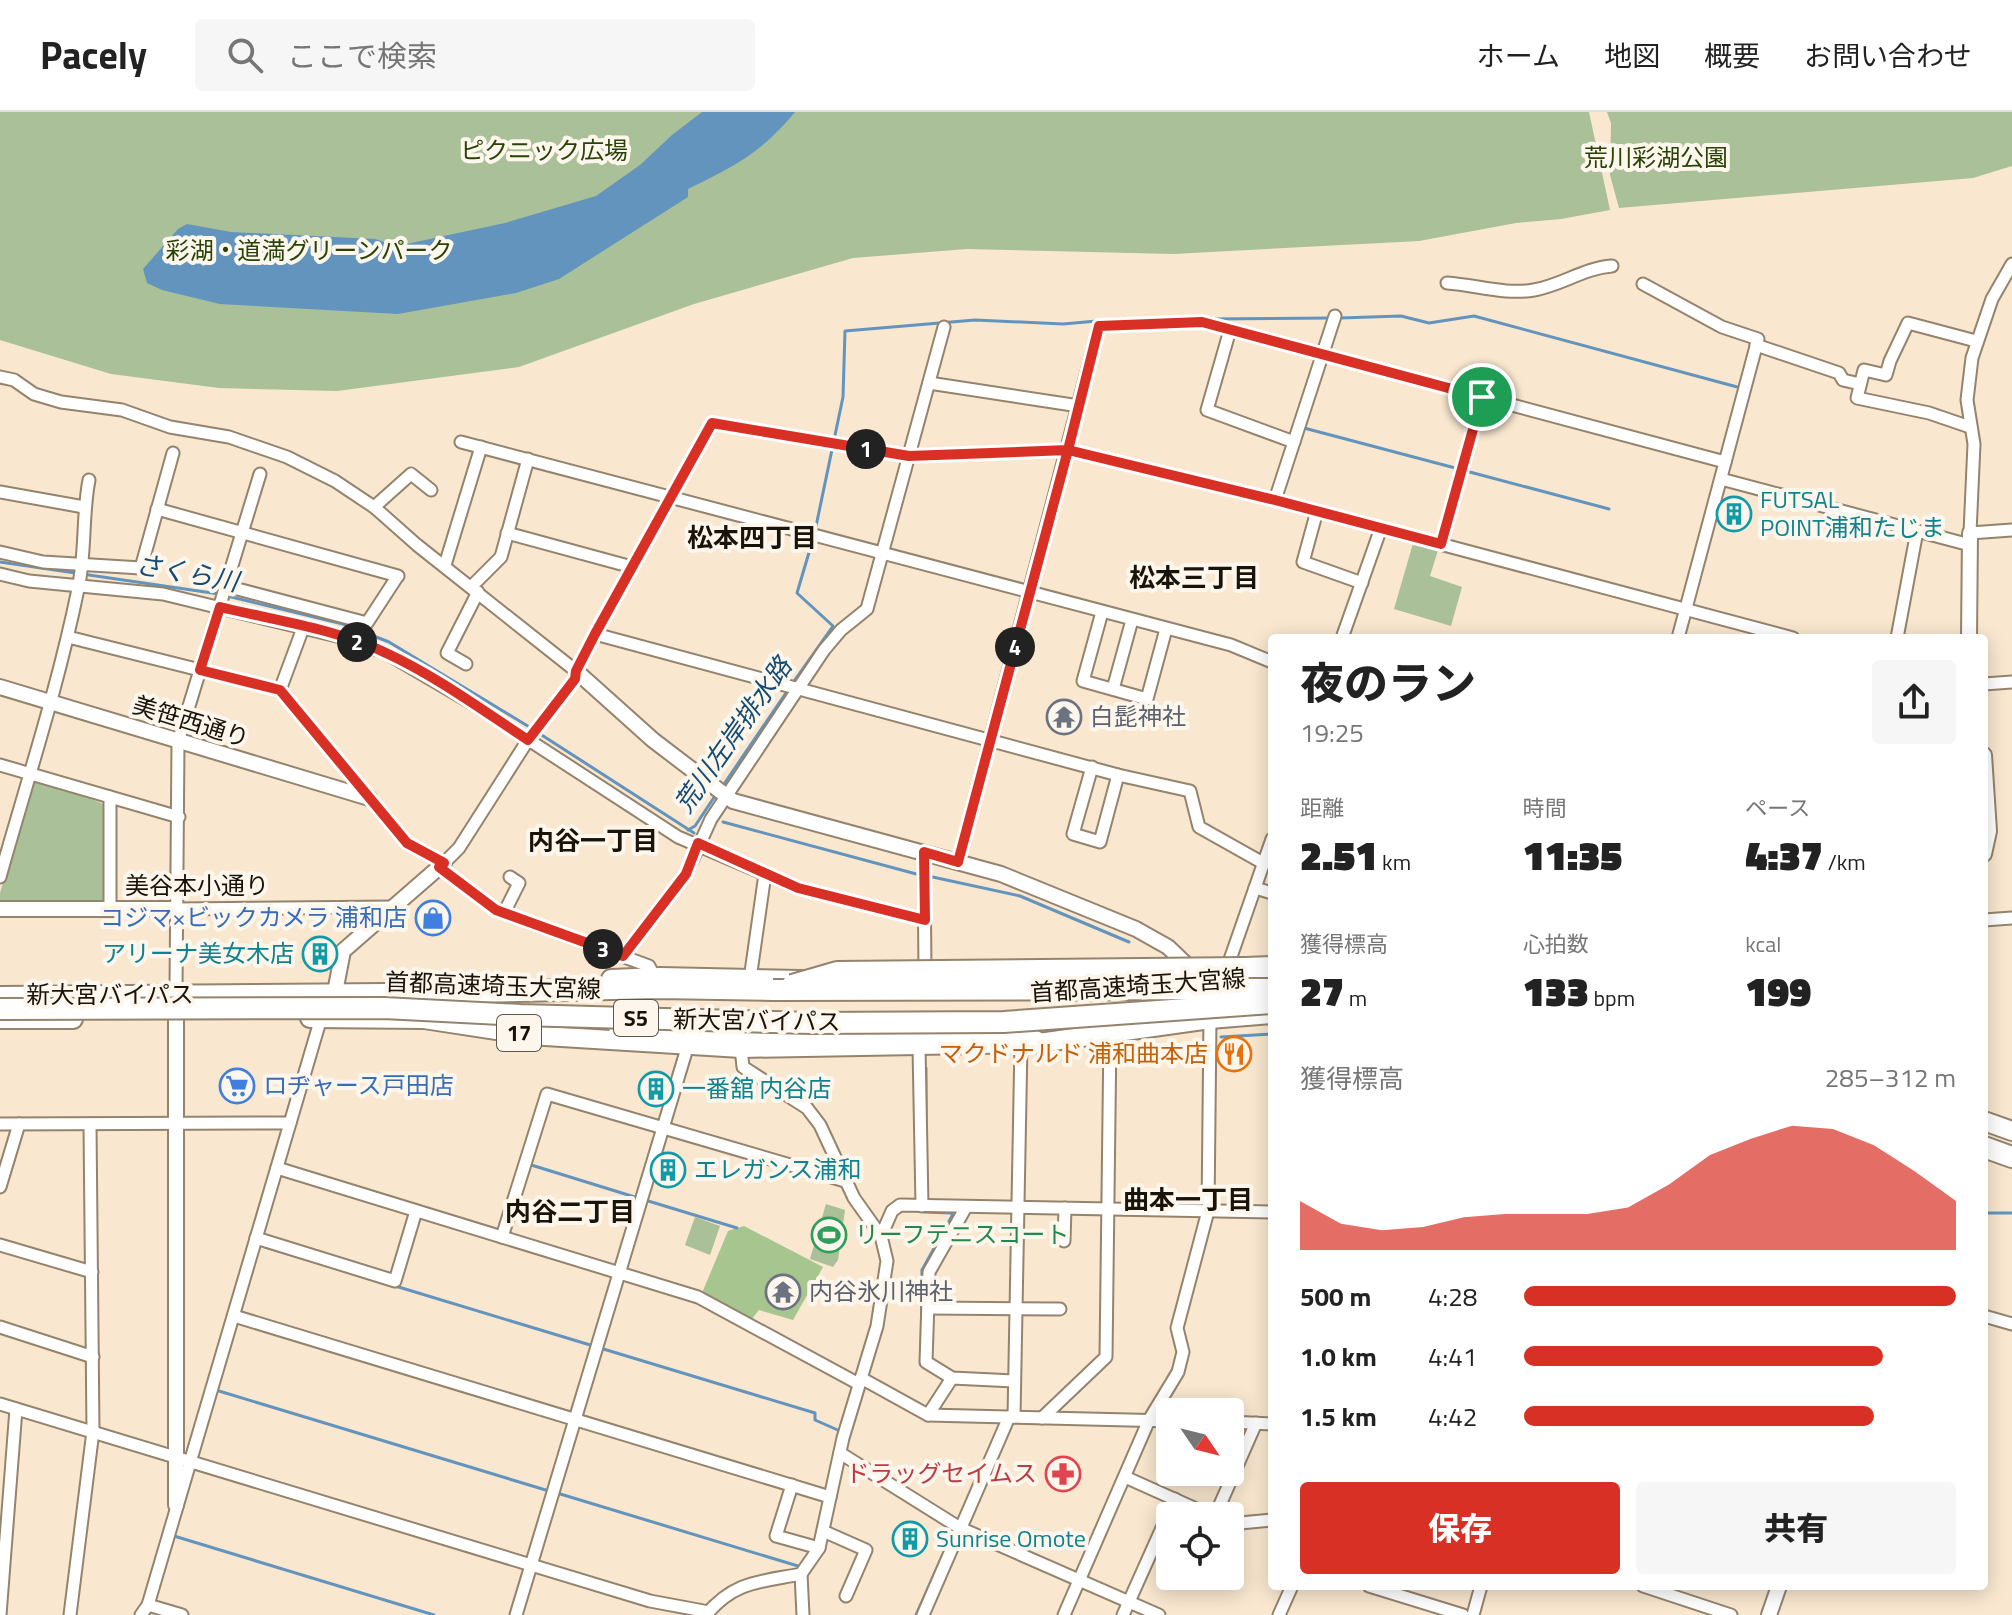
<!DOCTYPE html>
<html lang="ja">
<meta charset="utf-8">
<style>
body{margin:0;font-family:"Titillium Web","Noto Sans JP",sans-serif;background:#f6f6f6;color:#222;height:100vh;display:flex;flex-direction:column;font-size:30px;white-space:nowrap}
*{box-sizing:border-box;margin:0}
p{font-size:26px;color:#767676}
.icon{flex:none;width:44px;height:44px;fill:none;stroke:currentColor;stroke-width:2;stroke-linecap:round;stroke-linejoin:round}
.map{position:relative;flex:1;overflow:hidden}
.details{position:absolute;left:1268px;top:522px;width:720px;height:956px;display:flex;flex-direction:column;background:#fff;border-radius:8px;box-shadow:0 4px 20px #0003}
.details>*{flex:none}
.needle{width:52px;rotate:125deg}
.controls{position:absolute;left:1156px;top:1286px;display:grid;gap:16px}
.controls a{display:grid;place-items:center;width:88px;height:88px;border-radius:8px;background:#fff;box-shadow:0 4px 20px #0003;font-size:40px}
.pin{position:absolute;display:grid;place-items:center;width:68px;height:68px;color:#fff;margin:-34px;border:4px solid #fff;border-radius:50%;box-shadow:0 2px 8px #0007}
.km{position:absolute;width:40px;height:40px;margin:-20px;border-radius:50%;background:#222;color:#fff;font-size:22px;line-height:40px;text-align:center}
.round{display:grid;place-items:center;flex:none;width:84px;height:84px;border-radius:8px;background:#f6f6f6}
.headline{display:flex;align-items:center;justify-content:space-between;height:136px;padding:0 32px}
h1{font-size:44px;font-weight:800;line-height:60px}
.stats{display:grid;grid-template-columns:repeat(3,1fr);gap:12px;height:136px;padding:8px 32px}
.stats div{display:grid;align-content:center}
.stats b{font-size:40px;font-weight:800}
.stats small{font-size:22px;font-weight:400}
.stats p{font-size:22px}
.chart{height:224px;padding:16px 32px}
.chart p{display:flex;justify-content:space-between}
.chart svg{width:100%;height:144px;margin-top:8px;fill:#d93025;opacity:.7}
.action{display:flex;gap:16px;margin-top:auto;padding:16px 32px}
.action a{flex:1;height:92px;border-radius:8px;background:#d93025;color:#fff;font-size:32px;font-weight:800;line-height:92px;text-align:center}
.action a+a{background:#f6f6f6;color:#222}
ul{padding:0 32px;list-style:none;font-size:26px}
li{display:grid;grid-template-columns:128px 96px 1fr;align-items:center;height:60px}
li i{height:20px;border-radius:10px;background:#d93025}
header{display:flex;align-items:center;gap:48px;box-sizing:border-box;height:112px;padding:0 40px;background:#fff;border-bottom:2px solid #e0e0e0}
header strong{font-size:38px}
nav{display:flex;gap:44px;margin-inline-start:auto;font-size:28px}
.search{width:560px;height:72px;background:#f6f6f6;display:flex;align-items:center;gap:20px;box-sizing:border-box;padding:0 28px;border-radius:8px;color:#767676;font-size:30px}
.map>svg:first-child{display:block}
.green{fill:#a9c098}
.forest{fill:#a7c58e}
.water{fill:#6294bd}
.lines{fill:none;stroke-linecap:round;stroke-linejoin:round}
.stream{stroke:#6294bd;stroke-width:3}
.minor-casing{stroke:#94836d;stroke-width:15}
.tertiary-casing{stroke:#94836d;stroke-width:18}
.trunk-casing{stroke:#94836d;stroke-width:22}
.motorway-casing{stroke:#94836d;stroke-width:24}
.minor{stroke:#fff;stroke-width:11}
.tertiary{stroke:#fff;stroke-width:14}
.trunk{stroke:#fff;stroke-width:18}
.motorway{stroke:#fff;stroke-width:20}
.motorway-bridge-casing{stroke:#94836d;stroke-width:24;stroke-linecap:butt}
.motorway-bridge{stroke:#fff;stroke-width:20}
.route-casing{stroke:#fff;stroke-width:16}
.route{stroke:#d93025;stroke-width:10}
.labels{text-anchor:middle;stroke-width:8;stroke-linejoin:round;paint-order:stroke}
.shield{fill:#fdf6ec;stroke:#5d574e;stroke-width:2}
.shield-label{font-size:22px;font-weight:bold;fill:#19130a}
.park-label{font-size:24px;fill:#294307;stroke:#fdf6ec}
.culture-label{font-size:24px;fill:#0d838f;stroke:#fdf6ec;text-anchor:start}
.worship-label{font-size:24px;fill:#5b616d;stroke:#fdf6ec;text-anchor:start}
.street-label{font-size:24px;fill:#19130a;stroke:#fdf6ec}
.shop-label{font-size:24px;fill:#366cbe;stroke:#fdf6ec;text-anchor:end}
.food-label{font-size:24px;fill:#c56008;stroke:#fdf6ec;text-anchor:end}
.leisure-label{font-size:24px;fill:#27864d;stroke:#fdf6ec;text-anchor:start}
.health-label{font-size:24px;fill:#be3a42;stroke:#fdf6ec;text-anchor:end}
.neighbourhood-label{font-size:26px;font-weight:bold;fill:#19130a;stroke:#fdf6ec}
.water-label{font-size:26px;font-style:italic;fill:#134d76;stroke:#fdf6ec}
</style>
<header>
<strong>Pacely</strong>
<div class="search"><svg class="icon" aria-label="search" viewBox="0 0 24 24"><circle cx="10" cy="10" r="6"/><path d="M15 15l6 6"/></svg>ここで検索</div>
<nav><a>ホーム</a><a>地図</a><a>概要</a><a>お問い合わせ</a></nav>
</header>
<div class="map">
<svg width="2012" height="1503" viewBox="0 0 2012 1503">
<rect width="100%" height="100%" fill="#f9e7cf"/>
<!-- green -->
<g class="green">
<path d="M0 0H1589L1610 98 1561 107 1516 111 1419 129 1173 142 967 137 853 146 694 192 519 255 337 279 219 276 111 262 0 228Z"/>
<path d="M1607 0H2012V54L1973 66 1619 96 1610 63 1611 11Z"/>
<path d="M1414 428 1439 435 1430 464 1462 475 1451 514 1394 497Z"/>
<path d="M34 665 106 693 107 790 0 789V781Z"/>
<path d="M826 1092 845 1098 838 1148 833 1155 810 1147Z"/>
<path d="M695 1105 720 1114 710 1143 685 1133Z"/>
</g>
<!-- forest -->
<path class="forest" d="M744 1114 823 1155 793 1208 759 1198 751 1208 702 1181 728 1119Z"/>
<!-- water -->
<path class="water" d="M702 0H795C760 42 736 53 688 77V85L559 167 516 181 398 202 220 192 162 178 147 171 143 157 178 117 187 112 231 120 375 127 397 134 505 111 596 84 640 53 672 23Z"/>
<g class="lines">
<!-- stream -->
<g class="stream">
<path d="M1340 206 1401 204 1429 211 1474 204 1741 276"/>
<path d="M1212 207 1332 206"/>
<path d="M1304 316 1459 357"/>
<path d="M1466 359 1609 397"/>
<path d="M815 419 843 285 845 219 975 208 1063 212 1097 209"/>
<path d="M0 450 219 482 343 512 389 530 531 616"/>
<path d="M792 572 833 514 797 481 813 427"/>
<path d="M537 620 694 721"/>
<path d="M722 675 788 578"/>
<path d="M723 710 920 763"/>
<path d="M688 718 695 714 715 684"/>
<path d="M928 764 1020 784 1129 830"/>
<path d="M1221 925 1272 922"/>
<path d="M926 1012V956"/>
<path d="M528 1052 638 1086"/>
<path d="M645 1088 737 1116"/>
<path d="M1984 1101H2012"/>
<path d="M265 1135 308 1148"/>
<path d="M392 1173 815 1301V1308L840 1319"/>
<path d="M924 1255 921 1253 922 1158 952 1104V1101L924 1100V1095"/>
<path d="M219 1279 549 1379"/>
<path d="M557 1381 798 1454"/>
<path d="M174 1424 434 1503"/>
<path d="M916 1503 960 1404"/>
</g>
<!-- minor casing -->
<g class="minor-casing">
<g id="minor">
<path d="M2012 152 1992 187 1972 246 1967 288 1974 332 1970 421 2012 418"/>
<path d="M1447 171C1476 173 1506 183 1534 178 1562 173 1584 156 1612 154"/>
<path d="M1643 172 1722 215 1758 227 1678 526"/>
<path d="M1230 218 1207 298 1294 330"/>
<path d="M1756 233 1839 261 1843 268 1860 272"/>
<path d="M0 265 14 268 34 282 61 290 122 298 170 315 229 325 287 345 335 369 374 395 417 433 576 559"/>
<path d="M929 271 1079 294"/>
<path d="M1970 315 1929 301 1857 286 1864 258 1886 263 1890 249 1908 211 1976 229"/>
<path d="M461 330 1231 533 1272 550"/>
<path d="M1721 367 1970 433"/>
<path d="M0 380 84 395"/>
<path d="M1275 388 1335 204"/>
<path d="M374 395 411 362 431 378"/>
<path d="M157 397 398 464"/>
<path d="M1317 399 1303 450 1362 471"/>
<path d="M507 421 632 455"/>
<path d="M1441 432 1482 285"/>
<path d="M0 440 43 450 141 456 173 341"/>
<path d="M445 453 481 335"/>
<path d="M0 462 29 469 163 482 345 526 386 541 475 593 678 725 798 776 925 808"/>
<path d="M226 474 367 511 397 465"/>
<path d="M471 475 501 445 528 347"/>
<path d="M1102 500 1083 569 1147 587 1166 517"/>
<path d="M595 522 1118 663 1190 679 1199 715 1263 751"/>
<path d="M68 525 280 578 407 731 444 751 459 736 528 628 575 567 576 559 595 522 712 311 909 344 1068 338 1275 388 1793 526"/>
<path d="M1342 526 1381 416"/>
<path d="M1897 526 1917 419"/>
<path d="M466 552 447 541 478 480"/>
<path d="M1984 572 2012 570"/>
<path d="M1113 577 1132 508"/>
<path d="M280 578 303 516"/>
<path d="M0 653 179 705"/>
<path d="M1092 655 1073 722 1100 730 1118 663"/>
<path d="M924 740 925 863"/>
<path d="M958 750 1099 214 1202 210 1725 350"/>
<path d="M439 755 496 798 649 854 655 866"/>
<path d="M0 765C27 669 58 575 78 477 86 441 82 404 89 368"/>
<path d="M1255 776 1272 781"/>
<path d="M110 797V685"/>
<path d="M178 797 394 795"/>
<path d="M504 801 519 771 510 765"/>
<path d="M1984 808 2012 806"/>
<path d="M623 844 686 762 711 707 824 538 841 518 867 497 944 215"/>
<path d="M1226 859 1272 727"/>
<path d="M750 867 765 762"/>
<path d="M176 877 178 630 260 362"/>
<path d="M919 934 922 1094"/>
<path d="M0 1012 290 1011"/>
<path d="M277 1056 698 1185 859 1272"/>
<path d="M0 1075 19 1012"/>
<path d="M966 1095 929 1160 926 1250 952 1266 1014 1269"/>
<path d="M881 1124 892 1099 900 1093 1272 1100"/>
<path d="M502 1125 547 982 845 1069"/>
<path d="M256 1126 395 1169 416 1099"/>
<path d="M1064 1129 1065 1096"/>
<path d="M0 1133 92 1160"/>
<path d="M928 1196 1060 1197"/>
<path d="M234 1204 830 1385"/>
<path d="M1984 1204 2012 1212"/>
<path d="M0 1215 93 1245"/>
<path d="M861 1266 928 1303 1170 1309"/>
<path d="M0 1292 650 1489 709 1500"/>
<path d="M928 1303 952 1266"/>
<path d="M1014 1305 1021 931"/>
<path d="M1042 1306 1106 1245 1110 922"/>
<path d="M1230 1310 1272 1312"/>
<path d="M840 1341 960 1416 1159 1503"/>
<path d="M1125 1365 1212 1404"/>
<path d="M792 1373 776 1424 819 1436"/>
<path d="M1215 1404 1256 1311"/>
<path d="M1230 1412 1272 1408"/>
<path d="M823 1419 866 1438 846 1484"/>
<path d="M801 1462 803 1503"/>
<path d="M1369 1474 1463 1503"/>
<path d="M1643 1474 1731 1503"/>
<path d="M148 1493 182 1503"/>
<path d="M0 1503 16 1297"/>
<path d="M70 1503 93 1319 90 1012"/>
<path d="M141 1503 148 1493 321 906"/>
<path d="M516 1503 688 933"/>
<path d="M706 1503C734 1469 760 1470 801 1462L819 1436 843 1326 877 1214 887 1149 881 1124 854 1086 820 1013 807 996 743 955 741 936"/>
<path d="M923 1503 1009 1305"/>
<path d="M1064 1503 1149 1308 1178 1260 1183 1240 1177 1216 1208 1099 1210 907"/>
<path d="M1123 1503 1175 1387"/>
<path d="M1279 1503 1292 1474"/>
<path d="M1473 1503 1481 1474"/>
</g>
</g>
<!-- tertiary casing -->
<g class="tertiary-casing">
<g id="tertiary">
<path d="M1969 526 1970 421"/>
<path d="M576 559 653 628 733 689 1001 762 1136 817 1168 835 1193 859"/>
<path d="M0 575 369 686"/>
<path d="M1984 643 1989 719 1984 742"/>
<path d="M0 797H178"/>
<path d="M336 875 343 839 444 751"/>
<path d="M176 906V1393"/>
<path d="M1769 1503 1779 1474"/>
</g>
</g>
<!-- trunk casing -->
<g class="trunk-casing">
<g id="trunk">
<path d="M611 867 660 865 801 868"/>
<path d="M310 906 424 907 529 923 741 936 1039 931 1210 907 1272 902"/>
<path d="M0 907H73"/>
<path d="M1984 1009 2012 1019"/>
</g>
</g>
<!-- motorway casing -->
<g class="motorway-casing">
<g id="motorway">
<path d="M1245 856 1272 855"/>
<path d="M0 885 387 882 659 876 773 878"/>
<path d="M619 915 812 923 1020 921 1039 931"/>
<path d="M1984 1035 2012 1045"/>
</g>
</g>
<!-- minor -->
<use href="#minor" class="minor"/>
<!-- tertiary -->
<use href="#tertiary" class="tertiary"/>
<!-- trunk -->
<use href="#trunk" class="trunk"/>
<!-- motorway -->
<use href="#motorway" class="motorway"/>
<!-- motorway-bridge casing -->
<g class="motorway-bridge-casing">
<g id="motorway-bridge">
<path d="M792 873 837 860 1245 856"/>
<path d="M773 878 1272 877"/>
<path d="M0 897 384 896 520 903 812 911 1004 910 1272 891"/>
</g>
</g>
<!-- motorway-bridge -->
<use href="#motorway-bridge" class="motorway-bridge"/>
</g>
<g class="lines">
<!-- route casing -->
<g class="route-casing">
<path id="route" d="M1482 285 1202 210 1099 214 1068 338 909 344 712 311 595 522 576 559 575 567 528 628C482 598 436 564 386 541 337 517 273 508 220 495L200 558 280 578 407 731 444 751 439 755 496 798 623 844 686 762 698 731 798 776 925 808 924 740 958 750 1068 338 1275 388 1441 432 1482 285"/>
</g>
<!-- route -->
<use href="#route" class="route"/>
</g>
<!-- icons -->
<defs>
<g id="building-ring" transform="scale(1.8)"><circle r="9.5" fill="#fdf6ec" stroke="#0f9aa8" stroke-width="1.5"/><path d="M-4-6H4V6H1V3H-1V6H-4ZM-2.5-4.3h1.7v1.8h-1.7ZM.8-4.3h1.7v1.8H.8ZM-2.5-1h1.7V.8h-1.7ZM.8-1h1.7V.8H.8Z" fill="#0f9aa8"/></g>
<g id="temple-ring" transform="scale(1.8)"><circle r="9.5" fill="#fdf6ec" stroke="#6b7280" stroke-width="1.5"/><path d="M0-6L5-2H3V0L6.5 2.5H4V6H1.5V3h-3V6H-4V2.5H-6.5L-3 0V-2H-5Z" fill="#6b7280"/></g>
<g id="shop-ring" transform="scale(1.8)"><circle r="9.5" fill="#fdf6ec" stroke="#3f7fe0" stroke-width="1.5"/><path d="M-5-2.5h2.3a2.7 3.5 0 0 1 5.4 0H5L5.5 6h-11ZM-1.5-2.5h3a1.5 2.3 0 0 0-3 0Z" fill="#3f7fe0"/></g>
<g id="restaurant-ring" transform="scale(1.8)"><circle r="9.5" fill="#fdf6ec" stroke="#e8710a" stroke-width="1.5"/><path d="M-5-6h1v4h1v-4h1v4h1v-4h1v5L-1.5 .5V6h-2V.5L-5-1ZM5-6V6H3V1.5H1.5Q1.5-4 5-6Z" fill="#e8710a"/></g>
<g id="supermarket-ring" transform="scale(1.8)"><circle r="9.5" fill="#fdf6ec" stroke="#3f7fe0" stroke-width="1.5"/><path d="M-6-5.5h2.5l.6 2H6L4.5 2H-2.5L-4.4-4H-6ZM-1.5 3.2a1.3 1.3 0 1 0 .1 0ZM3 3.2a1.3 1.3 0 1 0 .1 0Z" fill="#3f7fe0"/></g>
<g id="stadium-ring" transform="scale(1.8)"><circle r="9.5" fill="#fdf6ec" stroke="#2e9e5b" stroke-width="1.5"/><path d="M0-5a6.5 5 0 1 0 0 10a6.5 5 0 1 0 0-10ZM-3.5-1.8h7v3.6h-7Z" fill="#2e9e5b"/></g>
<g id="pharmacy-ring" transform="scale(1.8)"><circle r="9.5" fill="#fdf6ec" stroke="#e0444e" stroke-width="1.5"/><path d="M-2-6h4v4h4v4h-4v4h-4v-4h-4v-4h4Z" fill="#e0444e"/></g>
</defs>
<g fill-rule="evenodd">
<use href="#building-ring" x="1734" y="402"/>
<use href="#temple-ring" x="1064" y="605"/>
<use href="#shop-ring" x="433" y="806"/>
<use href="#building-ring" x="320" y="842"/>
<use href="#restaurant-ring" x="1234" y="942"/>
<use href="#supermarket-ring" x="237" y="974"/>
<use href="#building-ring" x="656" y="977"/>
<use href="#building-ring" x="668" y="1058"/>
<use href="#stadium-ring" x="829" y="1123"/>
<use href="#temple-ring" x="783" y="1180"/>
<use href="#pharmacy-ring" x="1063" y="1362"/>
<use href="#building-ring" x="910" y="1427"/>
</g>
<g class="labels">
<!-- shield labels -->
<g class="shield">
<rect x="614" y="888" width="44" height="36" rx="6"/>
<rect x="497" y="903" width="44" height="36" rx="6"/>
</g>
<g class="shield-label">
<text x="636" y="914">S5</text>
<text x="519" y="929">17</text>
</g>
<!-- park labels -->
<g class="park-label">
<text x="544" y="47">ピクニック広場</text>
<text x="1656" y="54">荒川彩湖公園</text>
<text x="309" y="147">彩湖・道満グリーンパーク</text>
</g>
<!-- culture labels -->
<g class="culture-label">
<text x="1760" y="396">FUTSAL<tspan x="1760" dy="28">POINT浦和たじま</tspan></text>
<text x="294" y="850" text-anchor="end">アリーナ美女木店</text>
<text x="682" y="985">一番舘 内谷店</text>
<text x="694" y="1066">エレガンス浦和</text>
<text x="936" y="1435">Sunrise Omote</text>
</g>
<!-- worship labels -->
<g class="worship-label">
<text x="1090" y="613">白髭神社</text>
<text x="809" y="1188">内谷氷川神社</text>
</g>
<!-- street labels -->
<g class="street-label">
<text transform="translate(191 610) rotate(17)" y="8">美笹西通り</text>
<text x="197" y="782">美谷本小通り</text>
<text transform="translate(493 874) rotate(2)" y="8">首都高速埼玉大宮線</text>
<text transform="translate(1138 874) rotate(-4)" y="8">首都高速埼玉大宮線</text>
<text x="110" y="891">新大宮バイパス</text>
<text transform="translate(757 909) rotate(1)" y="8">新大宮バイパス</text>
</g>
<!-- shop labels -->
<g class="shop-label">
<text x="407" y="814">コジマ×ビックカメラ 浦和店</text>
<text x="263" y="982" text-anchor="start">ロヂャース戸田店</text>
</g>
<!-- food labels -->
<g class="food-label">
<text x="1208" y="950">マクドナルド 浦和曲本店</text>
</g>
<!-- leisure labels -->
<g class="leisure-label">
<text x="855" y="1131">リーフテニスコート</text>
</g>
<!-- health labels -->
<g class="health-label">
<text x="1037" y="1370">ドラッグセイムス</text>
</g>
<!-- neighbourhood labels -->
<g class="neighbourhood-label">
<text x="752" y="435">松本四丁目</text>
<text x="1194" y="475">松本三丁目</text>
<text x="593" y="738">内谷一丁目</text>
<text x="1188" y="1097">曲本一丁目</text>
<text x="570" y="1109">内谷二丁目</text>
</g>
<!-- water labels -->
<g class="water-label">
<text transform="translate(187 461) rotate(10)" y="9">さくら川</text>
<text transform="translate(733 623) rotate(-55)" y="9">荒川左岸排水路</text>
</g>
</g>
</svg>
<div class="controls">
<a><svg class="needle" viewBox="-14 -14 28 28"><path d="M0-13l5 13h-10z" fill="#e53935"/><path d="M0 13l5-13h-10z" fill="#767676"/></svg></a>
<a><svg class="icon" aria-label="locate" viewBox="0 0 24 24"><circle cx="12" cy="12" r="6"/><path d="M12 2v4M12 18v4M2 12h4M18 12h4"/></svg></a>
</div>
<div class="pin" style="left:1482px;top:285px;background:#1e9e55"><svg class="icon" aria-label="arrive" viewBox="0 0 24 24"><path d="M6 21V4h12l-3 4 3 4H6"/></svg></div>
<b class="km" style="left:866px;top:337px">1</b>
<b class="km" style="left:357px;top:530px">2</b>
<b class="km" style="left:603px;top:837px">3</b>
<b class="km" style="left:1015px;top:535px">4</b>
<section class="details">
<div class="headline"><div><h1>夜のラン</h1><p>19:25</p></div><a class="round"><svg class="icon" aria-label="share" viewBox="0 0 24 24"><path d="M12 15V3M7 8l5-5 5 5M5 13v7h14v-7"/></svg></a></div>
<div class="stats">
<div><p>距離</p><b>2.51<small> km</small></b></div>
<div><p>時間</p><b>11:35</b></div>
<div><p>ペース</p><b>4:37<small> /km</small></b></div>
</div>
<div class="stats">
<div><p>獲得標高</p><b>27<small> m</small></b></div>
<div><p>心拍数</p><b>133<small> bpm</small></b></div>
<div><p>kcal</p><b>199</b></div>
</div>
<div class="chart"><p><span>獲得標高</span>285–312 m</p>
<svg viewBox="0 0 160 44" preserveAspectRatio="none"><path d="M0 44V29L10 36L20 38L30 37L40 34L50 33L60 33L70 33L80 31L90 24L100 15L110 10L120 6L130 7L140 12L150 20L160 29V44z"/></svg>
</div>
<ul>
<li><b>500 m</b>4:28<i style="width:100%"></i></li>
<li><b>1.0 km</b>4:41<i style="width:83%"></i></li>
<li><b>1.5 km</b>4:42<i style="width:81%"></i></li>
</ul>
<div class="action"><a>保存</a><a>共有</a></div>
</section>
</div>
